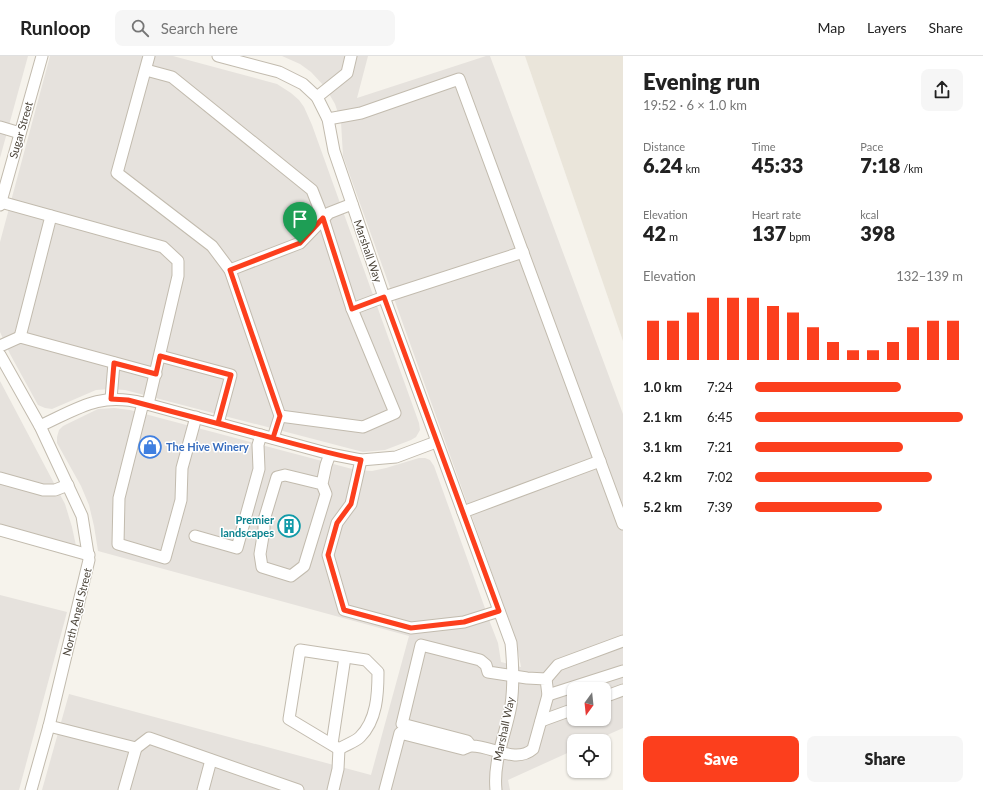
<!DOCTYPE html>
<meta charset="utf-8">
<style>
body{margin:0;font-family:Lato,sans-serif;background:#f6f6f6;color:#222;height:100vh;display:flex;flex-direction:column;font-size:15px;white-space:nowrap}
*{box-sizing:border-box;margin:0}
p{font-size:13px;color:#767676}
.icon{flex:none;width:22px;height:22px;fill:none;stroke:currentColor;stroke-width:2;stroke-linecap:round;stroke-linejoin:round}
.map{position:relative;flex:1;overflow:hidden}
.details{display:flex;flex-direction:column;background:#fff;width:360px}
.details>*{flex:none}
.needle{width:26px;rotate:195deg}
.fabs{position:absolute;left:567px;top:626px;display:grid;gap:8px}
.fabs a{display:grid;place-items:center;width:44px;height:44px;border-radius:8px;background:#fff;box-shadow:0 1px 3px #0004;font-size:20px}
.pin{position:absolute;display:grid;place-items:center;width:34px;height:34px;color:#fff;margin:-41px -17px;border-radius:50% 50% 50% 0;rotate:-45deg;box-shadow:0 0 4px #0007}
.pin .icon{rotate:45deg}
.round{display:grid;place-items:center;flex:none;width:42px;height:42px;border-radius:8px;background:#f6f6f6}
.headline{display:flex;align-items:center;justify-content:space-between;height:68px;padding:0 20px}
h1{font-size:22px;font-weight:800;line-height:30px}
.stats{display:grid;grid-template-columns:repeat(3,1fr);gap:6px;height:68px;padding:4px 20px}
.stats div{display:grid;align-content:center}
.stats b{font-size:20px;font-weight:800}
.stats small{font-size:11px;font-weight:400}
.stats p{font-size:11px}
.chart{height:112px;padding:8px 20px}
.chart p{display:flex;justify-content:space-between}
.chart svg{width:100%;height:72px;margin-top:4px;stroke:#fc3f1d;stroke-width:6}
.primary-button{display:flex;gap:8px;margin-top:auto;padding:8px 20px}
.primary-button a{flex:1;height:46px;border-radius:8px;background:#fc3f1d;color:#fff;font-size:16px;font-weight:800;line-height:46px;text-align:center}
.primary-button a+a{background:#f6f6f6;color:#222}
ul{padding:0 20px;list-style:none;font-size:13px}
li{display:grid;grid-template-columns:64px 48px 1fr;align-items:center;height:30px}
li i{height:10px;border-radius:5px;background:#fc3f1d}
header{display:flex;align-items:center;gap:24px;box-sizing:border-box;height:56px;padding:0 20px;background:#fff;border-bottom:1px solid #e0e0e0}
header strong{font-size:19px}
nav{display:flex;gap:22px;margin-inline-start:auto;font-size:14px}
.search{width:280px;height:36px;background:#f6f6f6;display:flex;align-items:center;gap:10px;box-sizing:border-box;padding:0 14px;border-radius:8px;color:#767676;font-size:15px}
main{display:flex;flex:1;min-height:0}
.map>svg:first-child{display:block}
.residential{fill:#eae5da}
.industrial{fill:#e6e2dd;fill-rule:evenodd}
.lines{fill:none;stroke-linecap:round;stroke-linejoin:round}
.minor-casing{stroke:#c2bbae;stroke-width:13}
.minor{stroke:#fff;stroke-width:11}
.route-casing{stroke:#fff;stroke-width:8}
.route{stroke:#fc3f1d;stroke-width:5}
.labels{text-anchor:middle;stroke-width:3;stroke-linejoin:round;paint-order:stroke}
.street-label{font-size:11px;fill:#4b4439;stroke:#fff}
.shop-label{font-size:11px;font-weight:bold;fill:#366cbe;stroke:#fff;text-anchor:start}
.culture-label{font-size:11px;font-weight:bold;fill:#0d838f;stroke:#fff;text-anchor:end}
</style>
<header>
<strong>Runloop</strong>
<div class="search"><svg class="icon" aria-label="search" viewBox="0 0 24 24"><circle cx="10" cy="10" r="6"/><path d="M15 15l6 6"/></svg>Search here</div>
<nav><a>Map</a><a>Layers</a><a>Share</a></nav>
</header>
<main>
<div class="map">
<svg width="623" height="734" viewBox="0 0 623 734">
<rect width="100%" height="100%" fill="#f6f3ec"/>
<!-- residential -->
<path class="residential" d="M525 0H623V285Z"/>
<!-- industrial -->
<g class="industrial">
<path d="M0 0H28L0 102Z"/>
<path d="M50 0H173L277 28 291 37 299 44 304 51 312 69 419 367 420 374 416 381 411 384 385 394 363 396 125 334 110 333 96 334 52 353 45 352 38 349 10 298 0 276V186Z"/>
<path d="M282 0H368L357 42 486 0H490L623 358V672L594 685H574V694L508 724 510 734H42L69 638 371 719 409 580 98 495 94 470 89 449 81 430 57 387V381L59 374 63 370 98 353 114 352 130 354 356 414 372 415 386 412 419 402H425L430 404 434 410 491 569 498 587 501 606 521 611 516 584 510 567 343 100 341 66 335 48 325 31 311 16 300 8ZM574 633H604V663H574Z"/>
<path d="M0 325 65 448 72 471 76 490 0 478Z"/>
<path d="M0 539 67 556 19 734H0Z"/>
</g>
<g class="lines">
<!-- minor casing -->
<g class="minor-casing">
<g id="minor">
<path d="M149 0 117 117 212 190 230 214 280 360 273 382"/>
<path d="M218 0 279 16 303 28 317 41 328 63 334 95 384 241 511 587C513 608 514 628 511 649 506 678 493 704 496 734"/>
<path d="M146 14 172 21 312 134 323 162 352 253 395 357 363 371 280 360"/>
<path d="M317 41 347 17 351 0"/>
<path d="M328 63 361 57 459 23 623 468"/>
<path d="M0 71 20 77"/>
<path d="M1 146 163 191 178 205V220L148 348"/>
<path d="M0 149 42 0"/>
<path d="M230 214 300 187 329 157 352 148"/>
<path d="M352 253 384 241 523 196"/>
<path d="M20 281 51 160"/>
<path d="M0 290 20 281 156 318"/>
<path d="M0 299 40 370 82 460 89 504 49 670 31 734"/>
<path d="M160 300 231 319 218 367"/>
<path d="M111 343 114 307"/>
<path d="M143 347 119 442 118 488 165 502 181 444 182 412 196 361"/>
<path d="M40 370C79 352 99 336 143 347L330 398 361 404 396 401 436 386"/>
<path d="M361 404 351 448 337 467 328 499 344 554 411 572 464 566 499 555"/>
<path d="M0 422 43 434H55L68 429"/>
<path d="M322 428 285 419 277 421 264 464V474L260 498 262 511 291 520 304 510 326 438 322 428 326 409 330 398"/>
<path d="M463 456 600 405"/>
<path d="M0 474 89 499"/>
<path d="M195 480 237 492 259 413 258 389 261 379"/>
<path d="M300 594 366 604 378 616C378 638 377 664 360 681 355 686 345 689 339 693L289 663Z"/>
<path d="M546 623 558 609 623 585"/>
<path d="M548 639 623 615"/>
<path d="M604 641 623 634"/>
<path d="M541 665 574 653"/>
<path d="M49 670 136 692 124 734"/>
<path d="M332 688 345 601"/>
<path d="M136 692 149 682 298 734"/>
<path d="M203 734 211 704"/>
<path d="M333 734 338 713 339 693"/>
<path d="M385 734 400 677 463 693C466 692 469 690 472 690 492 690 516 708 533 693L548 639 546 623 527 622 488 616 486 609 480 604 421 589 402 668 467 685 471 690"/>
</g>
</g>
<!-- minor -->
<use href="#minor" class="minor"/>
</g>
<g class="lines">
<!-- route casing -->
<g class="route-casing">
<path id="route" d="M300 187 230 214 280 360 273 382 128 344 111 343 114 307 156 318 160 300 231 319 218 367C265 380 313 394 361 404L351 448 337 467 328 499 344 554 411 572 464 566 499 555 384 241 352 253 323 162 300 187"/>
</g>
<!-- route -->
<use href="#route" class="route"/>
</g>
<!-- icons -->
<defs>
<g id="shop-ring" transform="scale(1.15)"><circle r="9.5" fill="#fff" stroke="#3f7fe0" stroke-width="1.5"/><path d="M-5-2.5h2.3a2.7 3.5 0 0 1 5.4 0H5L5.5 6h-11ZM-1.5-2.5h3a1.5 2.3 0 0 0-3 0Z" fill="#3f7fe0"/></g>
<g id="building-ring" transform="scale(1.15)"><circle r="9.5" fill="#fff" stroke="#0f9aa8" stroke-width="1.5"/><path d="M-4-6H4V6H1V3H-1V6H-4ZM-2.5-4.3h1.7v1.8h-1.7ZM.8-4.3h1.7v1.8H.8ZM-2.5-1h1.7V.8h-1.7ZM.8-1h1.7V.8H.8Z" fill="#0f9aa8"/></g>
</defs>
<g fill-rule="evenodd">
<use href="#shop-ring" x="150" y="391"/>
<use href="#building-ring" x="289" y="470"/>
</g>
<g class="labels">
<!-- street labels -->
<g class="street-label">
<text transform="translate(21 74) rotate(-74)" y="4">Sugar Street</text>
<text transform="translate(368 195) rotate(71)" y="4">Marshall Way</text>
<text transform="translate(77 556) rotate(-76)" y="4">North Angel Street</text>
<text transform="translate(504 673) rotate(-78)" y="4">Marshall Way</text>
</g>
<!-- shop labels -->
<g class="shop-label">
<text x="166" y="395">The Hive Winery</text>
</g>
<!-- culture labels -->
<g class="culture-label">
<text x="274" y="468">Premier<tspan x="274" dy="13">landscapes</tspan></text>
</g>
</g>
</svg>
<div class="fabs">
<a><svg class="needle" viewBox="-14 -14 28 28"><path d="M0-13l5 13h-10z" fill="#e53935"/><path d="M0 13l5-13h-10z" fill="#767676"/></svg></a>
<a><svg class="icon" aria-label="locate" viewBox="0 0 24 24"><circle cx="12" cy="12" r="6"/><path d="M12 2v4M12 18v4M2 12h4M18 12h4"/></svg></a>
</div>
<div class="pin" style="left:300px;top:187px;background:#1e9e55"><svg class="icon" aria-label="arrive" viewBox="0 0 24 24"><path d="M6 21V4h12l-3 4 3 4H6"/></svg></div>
</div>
<section class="details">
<div class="headline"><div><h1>Evening run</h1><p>19:52 · 6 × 1.0 km</p></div><a class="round"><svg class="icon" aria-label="share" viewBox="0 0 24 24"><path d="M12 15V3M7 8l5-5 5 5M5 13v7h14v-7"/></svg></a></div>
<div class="stats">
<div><p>Distance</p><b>6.24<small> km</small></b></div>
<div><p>Time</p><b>45:33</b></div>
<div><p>Pace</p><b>7:18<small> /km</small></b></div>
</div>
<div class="stats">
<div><p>Elevation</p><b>42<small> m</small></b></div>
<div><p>Heart rate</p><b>137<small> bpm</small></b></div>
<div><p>kcal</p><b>398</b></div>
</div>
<div class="chart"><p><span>Elevation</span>132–139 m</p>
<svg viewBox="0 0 160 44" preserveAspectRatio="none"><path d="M5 44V20M15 44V20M25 44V15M35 44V6M45 44V6M55 44V6M65 44V11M75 44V15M85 44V24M95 44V33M105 44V38M115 44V38M125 44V33M135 44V24M145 44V20M155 44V20"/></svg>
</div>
<ul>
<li><b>1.0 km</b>7:24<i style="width:70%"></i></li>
<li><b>2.1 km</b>6:45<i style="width:100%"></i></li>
<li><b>3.1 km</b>7:21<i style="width:71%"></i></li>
<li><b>4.2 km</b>7:02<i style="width:85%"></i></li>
<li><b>5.2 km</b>7:39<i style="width:61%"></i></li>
</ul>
<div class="primary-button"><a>Save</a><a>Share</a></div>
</section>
</main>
